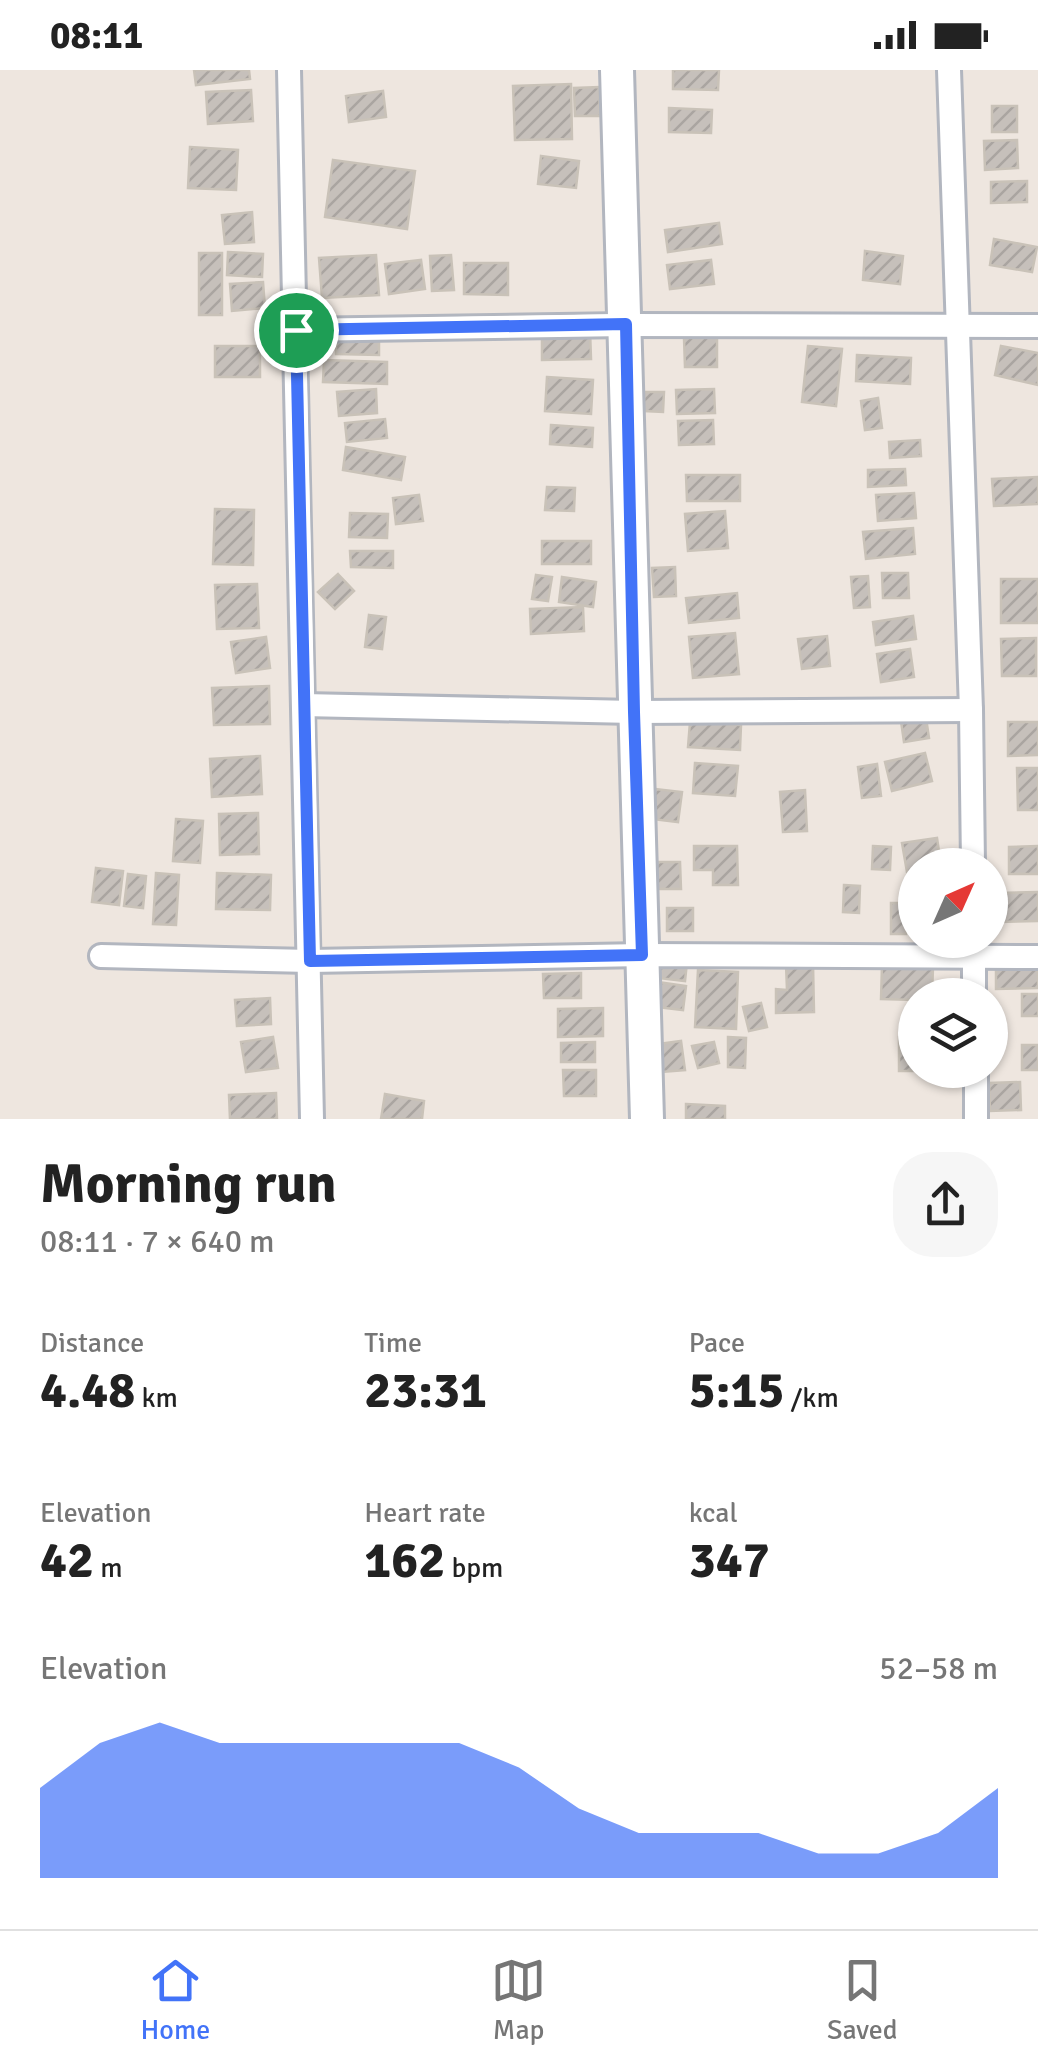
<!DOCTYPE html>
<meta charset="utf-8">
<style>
body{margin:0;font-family:Signika,sans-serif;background:#f6f6f6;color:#222;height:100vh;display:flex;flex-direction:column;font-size:38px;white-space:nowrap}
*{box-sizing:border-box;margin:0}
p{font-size:32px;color:#767676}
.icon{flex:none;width:55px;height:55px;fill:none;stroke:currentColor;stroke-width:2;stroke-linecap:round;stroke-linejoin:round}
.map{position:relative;height:1049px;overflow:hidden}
.side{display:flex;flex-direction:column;background:#fff;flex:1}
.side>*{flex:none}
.needle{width:65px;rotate:45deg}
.buttons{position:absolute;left:898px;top:778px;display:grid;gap:20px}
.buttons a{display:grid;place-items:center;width:110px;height:110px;border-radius:50%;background:#fff;box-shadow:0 2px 8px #0004;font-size:50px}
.pin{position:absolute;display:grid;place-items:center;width:85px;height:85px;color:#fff;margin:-42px;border:5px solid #fff;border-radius:50%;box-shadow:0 2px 10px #0007}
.round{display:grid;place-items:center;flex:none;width:105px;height:105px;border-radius:40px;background:#f6f6f6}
.headline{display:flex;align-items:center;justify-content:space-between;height:170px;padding:0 40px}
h1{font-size:55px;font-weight:800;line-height:75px}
.metrics{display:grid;grid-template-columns:repeat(3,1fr);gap:15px;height:170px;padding:10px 40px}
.metrics div{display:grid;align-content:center}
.metrics b{font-size:50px;font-weight:800}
.metrics small{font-size:28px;font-weight:400}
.metrics p{font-size:28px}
.chart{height:280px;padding:20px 40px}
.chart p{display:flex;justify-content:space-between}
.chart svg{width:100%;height:180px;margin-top:10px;fill:#4273f8;opacity:.7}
.status{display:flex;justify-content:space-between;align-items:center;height:70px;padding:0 50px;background:#fff;direction:ltr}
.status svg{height:28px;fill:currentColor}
.tabs{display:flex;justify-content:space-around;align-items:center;height:140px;border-top:2px solid #e0e0e0;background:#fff;font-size:28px;color:#767676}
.tabs a{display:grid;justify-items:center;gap:5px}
.tabs .on{color:#4273f8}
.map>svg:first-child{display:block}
.building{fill:url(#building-hatch);stroke:#c9c2b8;stroke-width:2.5}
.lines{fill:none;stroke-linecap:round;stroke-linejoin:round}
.street-casing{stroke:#b2b6bf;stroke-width:28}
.secondary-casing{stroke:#b2b6bf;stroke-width:38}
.street{stroke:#fff;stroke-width:22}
.secondary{stroke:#fff;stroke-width:32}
.route-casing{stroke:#fff;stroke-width:20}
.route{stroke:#4273f8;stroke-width:12}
</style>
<div class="status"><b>08:11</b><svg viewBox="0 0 49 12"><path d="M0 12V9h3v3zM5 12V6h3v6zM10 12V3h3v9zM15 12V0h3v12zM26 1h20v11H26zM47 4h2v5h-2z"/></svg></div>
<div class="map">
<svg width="1038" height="1049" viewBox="0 0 1038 1049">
<defs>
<pattern id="building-hatch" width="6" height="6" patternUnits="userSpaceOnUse" patternTransform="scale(2.5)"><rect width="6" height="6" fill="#c6c0bb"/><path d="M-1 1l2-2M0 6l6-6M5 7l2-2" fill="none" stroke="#aaa5a1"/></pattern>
</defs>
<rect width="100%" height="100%" fill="#eee6df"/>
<!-- building -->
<g class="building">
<path d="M194 0H249L250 9 196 15Z"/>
<path d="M673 0H719L718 20 673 19Z"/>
<path d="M571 14 572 69 515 70 513 16Z"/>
<path d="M599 17 600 46H575L574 18Z"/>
<path d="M251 20 253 51 208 54 206 22Z"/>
<path d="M383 21 386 47 349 52 346 26Z"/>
<rect x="992" y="36" width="25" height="26"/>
<path d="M669 38 712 40 711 63 669 62Z"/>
<path d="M1017 70 1018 98 985 100 984 71Z"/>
<path d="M190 77 238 80 236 120 188 118Z"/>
<path d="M541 86 579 91 576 118 538 114Z"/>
<path d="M333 90 415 101 407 159 325 147Z"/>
<path d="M1027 111V132L991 133V112Z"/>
<path d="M252 142 254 172 225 174 222 145Z"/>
<path d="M719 153 722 174 668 182 665 160Z"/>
<path d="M994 169 1037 177 1032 202 990 195Z"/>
<path d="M865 181 903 186 900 214 863 210Z"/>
<path d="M228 182 263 184 262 207 227 205Z"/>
<rect x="199" y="183" width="23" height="62"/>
<path d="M376 185 379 225 322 228 319 188Z"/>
<path d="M451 185 454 220 432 221 430 186Z"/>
<path d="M421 190 425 219 389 224 385 194Z"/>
<path d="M711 190 714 214 670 219 667 195Z"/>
<path d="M464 193H508V225L464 224Z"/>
<path d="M263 212 265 238 232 241 230 214Z"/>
<path d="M590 260 591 289 542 290V261Z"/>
<path d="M336 264H379V285L336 284Z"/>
<path d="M717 267V297H685L684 268Z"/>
<rect x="215" y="276" width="45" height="31"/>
<path d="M808 276 842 279 836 336 802 332Z"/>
<path d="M1001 276 1038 283V315L995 305Z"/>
<path d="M857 285 911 288 910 314 856 311Z"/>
<path d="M324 290 387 292V314L323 312Z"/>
<path d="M547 307 593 310 591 344 545 341Z"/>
<path d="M376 319 377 343 339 346 337 322Z"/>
<path d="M714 319 715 343 677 344 676 320Z"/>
<path d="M644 322H664L663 342 644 341Z"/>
<path d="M878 328 882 358 865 360 861 331Z"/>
<path d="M385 349 387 368 347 372 345 353Z"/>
<path d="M713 350 714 374 679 375 678 351Z"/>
<path d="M551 355 593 358 592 377 550 374Z"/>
<path d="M920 370 921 386 890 388 889 372Z"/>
<path d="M346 377 405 387 401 410 343 400Z"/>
<path d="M905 399 906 415 868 417V400Z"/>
<path d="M686 405H740V431H687Z"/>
<path d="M1038 407V434L994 436 992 409Z"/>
<path d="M547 417 575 418 574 441 545 440Z"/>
<path d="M914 423 916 448 878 451 876 425Z"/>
<path d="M419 425 423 451 396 454 393 428Z"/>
<path d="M215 439 254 440 253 495 213 494Z"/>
<path d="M725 441 728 478 688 481 685 444Z"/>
<path d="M350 443 388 444 387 468 349 467Z"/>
<path d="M913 458 915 484 866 489 863 462Z"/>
<rect x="542" y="471" width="49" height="23"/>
<path d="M350 481H393V498L351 497Z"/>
<path d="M675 497 676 526 654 527 652 498Z"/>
<path d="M882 503H908L909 528H883Z"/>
<path d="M338 504 354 521 335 539 318 522Z"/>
<path d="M536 505 552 507 548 531 532 529Z"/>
<path d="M868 506 870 537 854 538 851 507Z"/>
<path d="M562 507 596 512 593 537 559 532Z"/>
<rect x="1001" y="509" width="37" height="44"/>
<path d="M257 514 259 558 217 559 215 515Z"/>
<path d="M737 523 739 548 689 553 686 528Z"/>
<path d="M583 537 584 561 531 564 530 539Z"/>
<path d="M369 545 386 547 382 579 365 577Z"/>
<path d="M913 546 916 569 876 575 873 552Z"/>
<path d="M735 563 739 604 693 608 689 567Z"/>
<path d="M827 566 830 596 802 599 798 569Z"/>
<path d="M266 567 270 598 236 603 231 572Z"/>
<path d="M1036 568V606H1002L1001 569Z"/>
<path d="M910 579 914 607 881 612 877 584Z"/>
<path d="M269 616 270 654 214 655 212 618Z"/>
<path d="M926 648 929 668 904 672 901 651Z"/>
<path d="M690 652 741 655 740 680 688 677Z"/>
<path d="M1008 652H1038V685L1008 686Z"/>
<path d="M925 683 932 711 892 721 885 692Z"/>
<path d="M260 686 262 724 212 727 210 689Z"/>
<path d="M695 693 738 696 735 726 693 723Z"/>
<path d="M877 694 881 726 862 728 858 697Z"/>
<path d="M1017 698H1038V740H1018Z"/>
<path d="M655 719 682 722 678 752 652 749Z"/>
<path d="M805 720 807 761 783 762 780 722Z"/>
<path d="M258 743 259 784 220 785 219 744Z"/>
<path d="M176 749 203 751 200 793 173 791Z"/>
<path d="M937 768 941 795H915V801L907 802 902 773Z"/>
<path d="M694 776H737L738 815H713V800H694Z"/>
<path d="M873 776 891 777 890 800 872 799Z"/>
<path d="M1038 776V804H1009V777Z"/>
<path d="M655 792H680L681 819H656Z"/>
<path d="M96 798 123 801 119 835 92 832Z"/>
<path d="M156 803 179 805 176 855 153 854Z"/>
<path d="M217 803 271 805 270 840 216 839Z"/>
<path d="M128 804 146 806 143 838 124 836Z"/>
<path d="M844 815 860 816 859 843 843 842Z"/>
<path d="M1038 822V851L999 852 998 823Z"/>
<rect x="891" y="833" width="15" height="31"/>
<rect x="667" y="838" width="26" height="23"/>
<path d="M659 889 687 892 685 911 658 908Z"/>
<path d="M996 892H1038V918L996 919Z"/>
<path d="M786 894H813L814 942 776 943V919L787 920Z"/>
<path d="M882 896 933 897 932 925H915V930L881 929Z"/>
<path d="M698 900 738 902 736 959 695 957Z"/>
<path d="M581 903V928H544L543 904Z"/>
<path d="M658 912 686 916 683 940 656 937Z"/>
<rect x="1022" y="924" width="16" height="22"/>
<path d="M270 928 271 954 237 956 235 930Z"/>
<path d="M761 933 767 957 749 961 743 937Z"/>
<path d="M603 938V966L558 967V939Z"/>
<path d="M273 967 278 998 246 1002 241 972Z"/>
<path d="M728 967 746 968 745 998 728 997Z"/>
<path d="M899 967H915V1000L937 1001H899Z"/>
<path d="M681 971 685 1000 662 1002 658 974Z"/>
<path d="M595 972V992H561V973Z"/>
<path d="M714 972 719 993 698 998 692 976Z"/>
<rect x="1022" y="975" width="16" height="25"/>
<path d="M563 1000H596V1026H564Z"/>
<path d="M1020 1012 1021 1040 990 1041 989 1013Z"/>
<path d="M276 1023 277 1049H230L229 1025Z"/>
<path d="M385 1024 424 1031 422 1049H381Z"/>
<path d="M686 1034 725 1036V1049H686Z"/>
</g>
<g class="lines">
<!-- street casing -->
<g class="street-casing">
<g id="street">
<path d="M289 0 312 1049"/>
<path d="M949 0 971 640 973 795"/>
<path d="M296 260 626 255 1038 256"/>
<path d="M303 635 634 642 971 640"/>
<path d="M974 873V925"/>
<path d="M101 886 310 891 643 885 1038 887"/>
<path d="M976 1000V1049"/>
</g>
</g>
<!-- secondary casing -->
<g class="secondary-casing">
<path id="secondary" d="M617 0 647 1049"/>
</g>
<!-- street -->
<use href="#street" class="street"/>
<!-- secondary -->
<use href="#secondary" class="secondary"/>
</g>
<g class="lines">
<!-- route casing -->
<g class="route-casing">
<path id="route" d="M626 254 634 642 642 885 310 891 296 260Z"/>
</g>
<!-- route -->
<use href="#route" class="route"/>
</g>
</svg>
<div class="buttons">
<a><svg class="needle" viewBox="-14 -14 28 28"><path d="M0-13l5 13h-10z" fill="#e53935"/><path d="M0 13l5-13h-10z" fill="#767676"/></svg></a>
<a><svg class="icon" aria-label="layers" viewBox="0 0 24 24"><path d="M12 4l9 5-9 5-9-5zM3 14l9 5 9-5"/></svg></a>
</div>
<div class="pin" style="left:296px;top:260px;background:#1e9e55"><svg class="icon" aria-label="arrive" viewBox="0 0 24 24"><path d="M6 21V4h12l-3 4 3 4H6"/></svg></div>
</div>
<section class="side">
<div class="headline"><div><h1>Morning run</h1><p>08:11 · 7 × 640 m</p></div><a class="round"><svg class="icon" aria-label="share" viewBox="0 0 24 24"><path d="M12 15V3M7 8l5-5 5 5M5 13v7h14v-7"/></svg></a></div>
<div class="metrics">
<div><p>Distance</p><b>4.48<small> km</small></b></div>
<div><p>Time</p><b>23:31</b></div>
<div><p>Pace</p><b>5:15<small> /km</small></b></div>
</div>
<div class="metrics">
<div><p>Elevation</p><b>42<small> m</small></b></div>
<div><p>Heart rate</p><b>162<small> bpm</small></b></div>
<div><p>kcal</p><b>347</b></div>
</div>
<div class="chart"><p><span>Elevation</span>52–58 m</p>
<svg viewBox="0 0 160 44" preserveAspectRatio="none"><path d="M0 44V22L10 11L20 6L30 11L40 11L50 11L60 11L70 11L80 17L90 27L100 33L110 33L120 33L130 38L140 38L150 33L160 22V44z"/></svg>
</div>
</section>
<nav class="tabs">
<a class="on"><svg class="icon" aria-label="home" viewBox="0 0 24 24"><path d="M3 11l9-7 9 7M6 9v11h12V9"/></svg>Home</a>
<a><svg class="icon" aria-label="map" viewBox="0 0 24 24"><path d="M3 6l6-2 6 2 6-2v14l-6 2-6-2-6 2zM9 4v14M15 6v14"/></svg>Map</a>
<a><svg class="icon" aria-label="saved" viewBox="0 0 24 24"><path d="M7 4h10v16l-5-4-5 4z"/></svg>Saved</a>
</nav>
